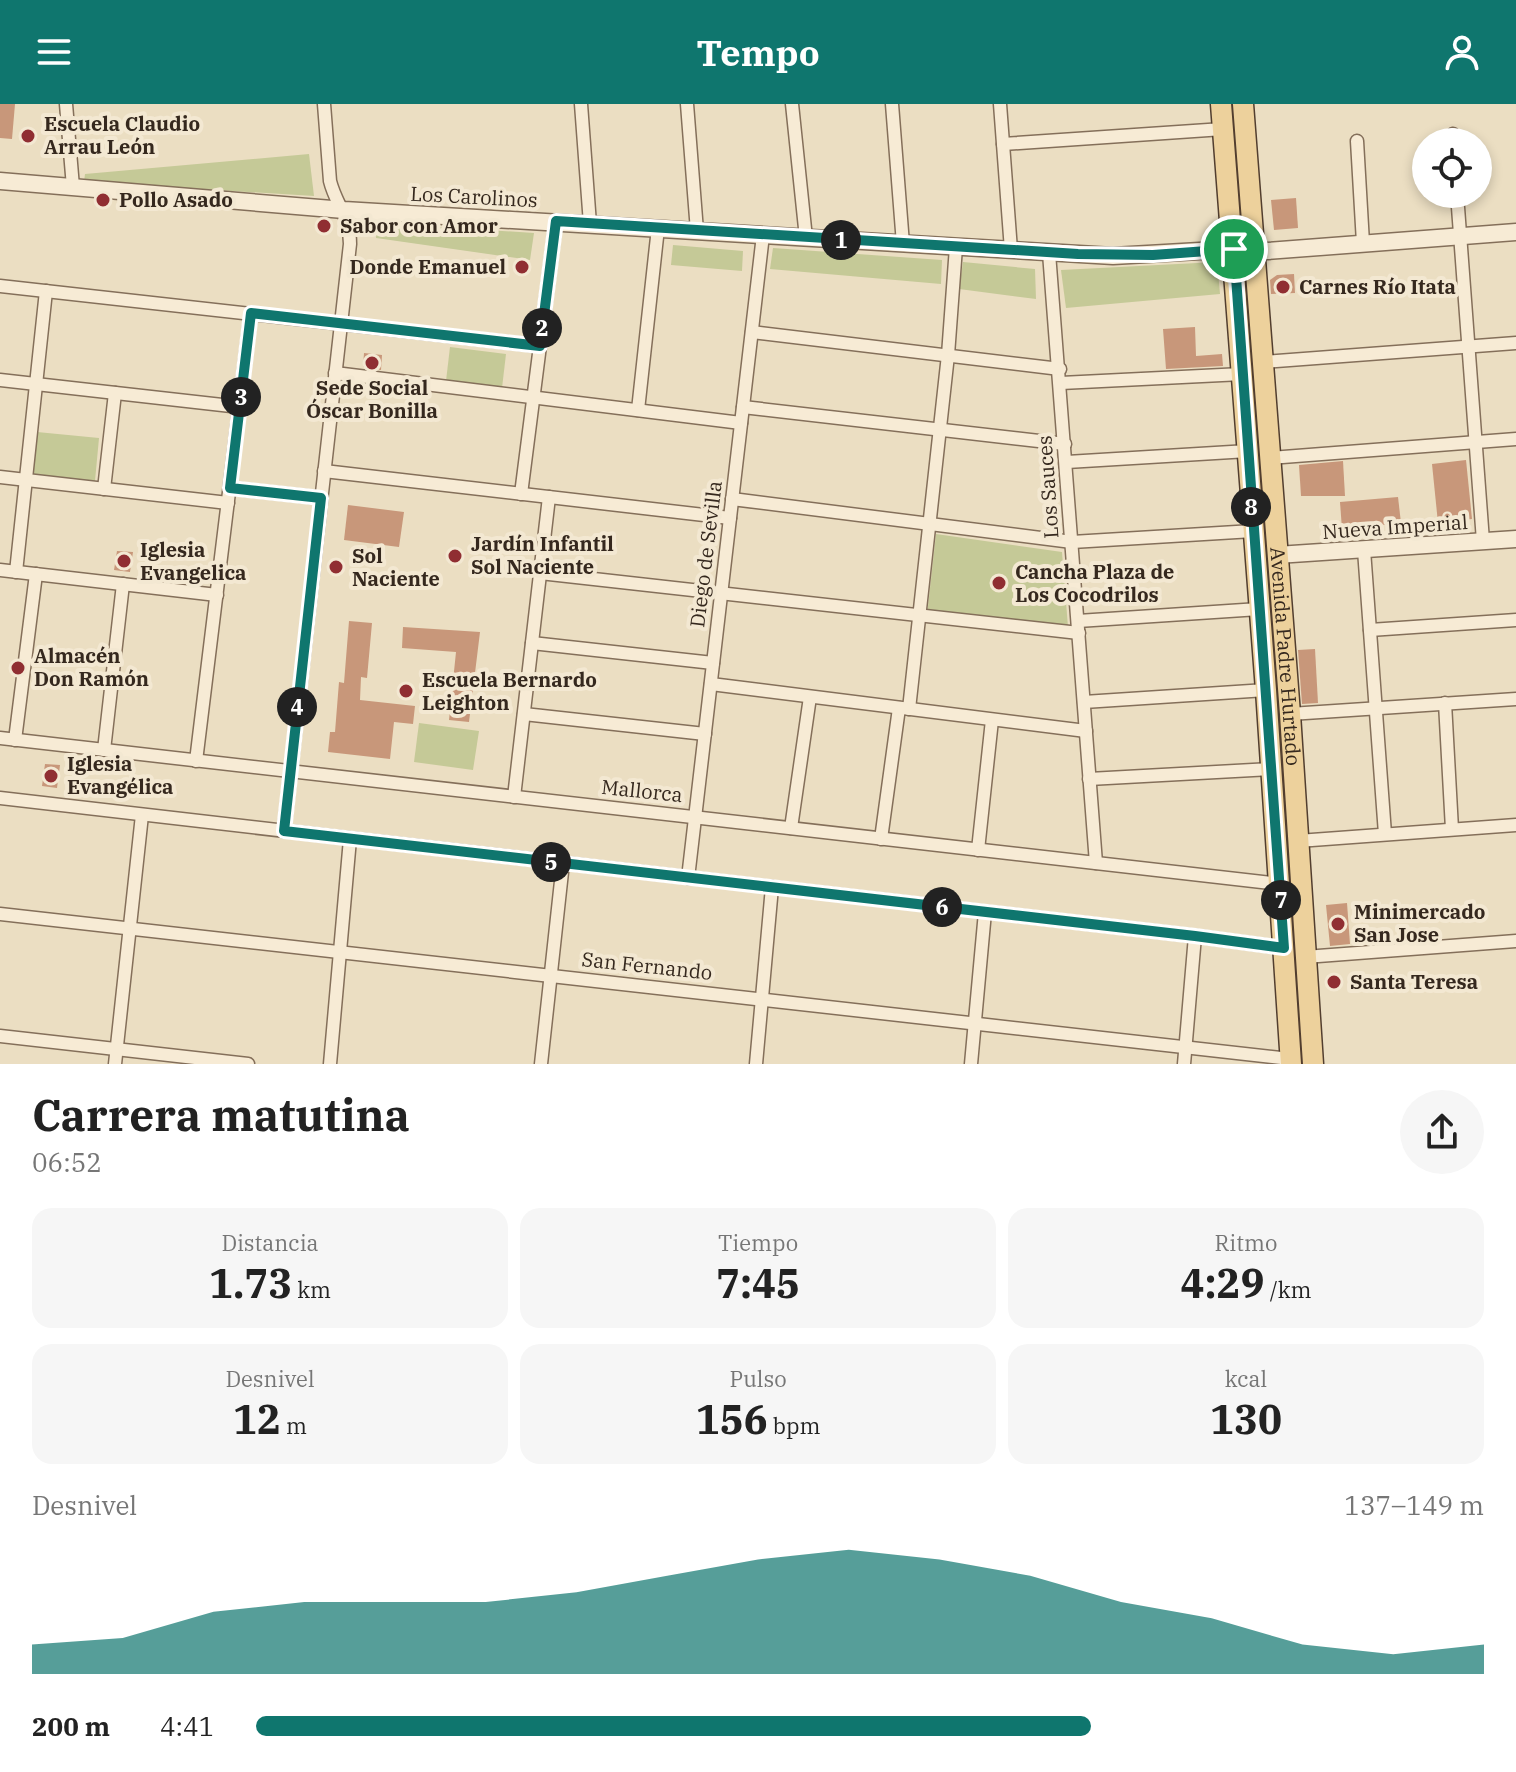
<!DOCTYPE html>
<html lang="es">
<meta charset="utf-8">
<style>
body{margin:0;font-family:"IBM Plex Serif",serif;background:#f6f6f6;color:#222;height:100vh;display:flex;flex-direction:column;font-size:30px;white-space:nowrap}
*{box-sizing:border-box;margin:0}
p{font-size:26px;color:#767676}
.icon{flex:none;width:44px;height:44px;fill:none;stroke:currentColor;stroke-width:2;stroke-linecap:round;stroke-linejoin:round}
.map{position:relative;height:960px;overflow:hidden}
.side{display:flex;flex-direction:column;background:#fff;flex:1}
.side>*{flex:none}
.buttons{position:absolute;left:1412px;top:24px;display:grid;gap:16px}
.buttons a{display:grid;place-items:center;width:80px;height:80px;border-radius:50%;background:#fff;box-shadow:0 4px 12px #0003;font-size:40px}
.pin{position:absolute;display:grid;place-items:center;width:68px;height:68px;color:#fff;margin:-34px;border:4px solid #fff;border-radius:50%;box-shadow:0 2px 8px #0007}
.km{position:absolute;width:40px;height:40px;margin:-20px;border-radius:50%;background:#222;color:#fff;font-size:22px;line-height:40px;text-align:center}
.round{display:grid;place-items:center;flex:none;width:84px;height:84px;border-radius:42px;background:#f6f6f6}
.headline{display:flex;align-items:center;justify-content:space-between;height:136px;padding:0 32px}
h1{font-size:44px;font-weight:700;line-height:60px}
.figures{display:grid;grid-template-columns:repeat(3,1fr);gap:12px;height:136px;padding:8px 32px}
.figures div{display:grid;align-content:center;border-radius:20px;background:#f6f6f6;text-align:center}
.figures b{font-size:40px;font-weight:700}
.figures small{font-size:22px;font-weight:400}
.figures p{font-size:22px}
.chart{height:224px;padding:16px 32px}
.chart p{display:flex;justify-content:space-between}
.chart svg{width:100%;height:144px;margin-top:8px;fill:#0f766e;opacity:.7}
ul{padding:0 32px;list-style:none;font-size:26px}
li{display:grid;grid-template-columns:128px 96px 1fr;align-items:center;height:60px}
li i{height:20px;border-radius:10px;background:#0f766e}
header{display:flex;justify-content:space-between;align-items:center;height:104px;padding:0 32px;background:#0f766e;color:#fff;font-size:36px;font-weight:700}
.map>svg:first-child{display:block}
.green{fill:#c5c997}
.building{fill:#c8977a}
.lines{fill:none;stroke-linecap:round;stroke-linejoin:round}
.minor-casing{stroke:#846f5a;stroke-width:15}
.tertiary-casing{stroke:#846f5a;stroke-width:19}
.primary-casing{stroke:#523e2f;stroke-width:23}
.minor{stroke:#f7ebd5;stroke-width:12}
.tertiary{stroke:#f7ebd5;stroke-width:16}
.primary{stroke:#edd19c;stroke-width:20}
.route-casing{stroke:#fff;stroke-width:16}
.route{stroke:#0f766e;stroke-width:10}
.poi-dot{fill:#902e32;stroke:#f3e8d2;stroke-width:3}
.labels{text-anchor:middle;stroke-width:8;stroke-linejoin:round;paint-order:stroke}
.poi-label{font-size:20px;font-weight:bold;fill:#35281e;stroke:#f3e8d2;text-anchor:start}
.street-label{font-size:20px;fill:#35281e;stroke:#f3e8d2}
</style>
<header><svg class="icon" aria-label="menu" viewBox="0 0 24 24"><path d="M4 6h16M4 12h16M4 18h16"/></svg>Tempo<svg class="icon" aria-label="person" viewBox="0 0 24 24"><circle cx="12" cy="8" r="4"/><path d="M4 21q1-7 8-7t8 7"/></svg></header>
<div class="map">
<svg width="1516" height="960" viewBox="0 0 1516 960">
<rect width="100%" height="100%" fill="#ebdec2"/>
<!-- green -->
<g class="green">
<path d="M309 50 314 92 84 78 85 70Z"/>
<path d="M377 119 534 129 530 156 376 134Z"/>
<path d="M673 141 743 147 742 167 671 161Z"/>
<path d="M773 144 942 156 941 180 770 165Z"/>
<path d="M963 158 1035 165 1036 195 959 185Z"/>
<path d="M1217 158 1220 190 1066 204 1061 166Z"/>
<path d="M450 243 506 250 502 284 446 277Z"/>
<path d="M37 328 99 334 95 377 32 372Z"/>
<path d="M936 430 1062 448 1068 523 927 511Z"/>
<path d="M419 619 479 627 473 666 414 658Z"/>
</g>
<!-- building -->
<g class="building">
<path d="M0 0H15L12 35 0 34Z"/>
<path d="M1296 94 1298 124 1274 126 1271 96Z"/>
<path d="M1294 170 1295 189 1271 190 1270 176 1277 171Z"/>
<path d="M1195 223 1196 252 1222 250 1223 262 1166 265 1163 225Z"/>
<path d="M364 249 382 251 381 266 363 263Z"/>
<path d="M1466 356 1472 415 1438 419 1432 360Z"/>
<path d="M1343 357 1345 392H1301L1299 361Z"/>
<path d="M1398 393 1401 419 1342 425 1340 398Z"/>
<path d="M348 401 404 408 399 443 344 436Z"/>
<path d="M117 447 133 448 130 468 114 466Z"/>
<path d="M349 517 372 519 367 574 361 573 360 596 415 602 413 620 394 618 390 655 328 648 330 628H335L339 578 344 579Z"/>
<path d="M403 523 480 528 469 618 449 616 456 548 402 544Z"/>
<path d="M1315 545 1318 599 1302 600 1298 546Z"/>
<path d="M45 660 60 661 57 684 42 682Z"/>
<path d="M1347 799 1350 840 1330 842 1326 801Z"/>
</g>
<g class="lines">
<!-- minor casing -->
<g class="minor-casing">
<g id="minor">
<path d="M66 0 73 83"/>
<path d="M581 0 590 120"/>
<path d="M687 0 697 127"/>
<path d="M792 0 806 134"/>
<path d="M892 0 903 140"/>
<path d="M1000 0 1011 146"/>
<path d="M1453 30 1454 38"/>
<path d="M1357 37 1363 139"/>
<path d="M1003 40 1223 25"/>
<path d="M1457 90 1483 437"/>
<path d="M1049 149 1096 759"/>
<path d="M0 182 540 242"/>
<path d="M752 228 1060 265"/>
<path d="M1262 258 1516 239"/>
<path d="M335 269 741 319"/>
<path d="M0 276 240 303"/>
<path d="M1061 279 1242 270"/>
<path d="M743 303 1065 340"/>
<path d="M638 306 658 124"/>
<path d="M1269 354 1516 335"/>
<path d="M1067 358 1248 347"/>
<path d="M324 367 730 414"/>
<path d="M0 373 228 399"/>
<path d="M230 384 321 394"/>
<path d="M104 385 115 289"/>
<path d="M521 390 556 117"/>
<path d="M732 395 1072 438 1253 427"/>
<path d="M1364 446 1385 730"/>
<path d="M0 466 217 491"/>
<path d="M16 468 46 187"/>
<path d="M540 469 1079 529"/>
<path d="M1078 517 1259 505"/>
<path d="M1370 526 1516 516"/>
<path d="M532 539 713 559"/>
<path d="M711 580 1086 627"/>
<path d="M1084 598 1266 586"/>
<path d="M1445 599 1452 725"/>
<path d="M909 605 948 251 956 143"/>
<path d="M524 610 705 630"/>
<path d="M1290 610 1516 595"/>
<path d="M0 634 1280 780"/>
<path d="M15 636 36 470"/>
<path d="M104 646 123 480"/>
<path d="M196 657 251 209"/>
<path d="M1089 675 1271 665"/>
<path d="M514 693 549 393"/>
<path d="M0 694 1195 832 1284 844"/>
<path d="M791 724 810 593"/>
<path d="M284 727 350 140C350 112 336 101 330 77L324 0"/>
<path d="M881 735 899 604"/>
<path d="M1298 737 1516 721"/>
<path d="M978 746 992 616"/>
<path d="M688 774 763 131"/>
<path d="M0 810 1290 955"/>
<path d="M1305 853 1516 837"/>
<path d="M0 932 248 960"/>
<path d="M115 960 142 711"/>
<path d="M330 960 350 735"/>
<path d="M541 960 563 759"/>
<path d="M756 960 772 783"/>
<path d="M971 960 985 808"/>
<path d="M1184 960 1195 832"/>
</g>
</g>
<!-- tertiary casing -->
<g class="tertiary-casing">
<g id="tertiary">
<path d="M0 77 344 106 1113 152 1234 145 1268 147 1516 128"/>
<path d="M1277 451 1516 435"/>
</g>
</g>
<!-- primary casing -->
<g class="primary-casing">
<g id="primary">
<path d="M1221 0 1266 586 1291 960"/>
<path id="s1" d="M1243 0 1290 610 1313 960"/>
</g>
</g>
<!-- minor -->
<use href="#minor" class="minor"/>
<!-- tertiary -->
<use href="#tertiary" class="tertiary"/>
<!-- primary -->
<use href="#primary" class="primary"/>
</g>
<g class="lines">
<!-- route casing -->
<g class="route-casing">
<path id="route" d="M556 117 1078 150 1153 151 1234 145 1284 844 1195 832 284 727 321 394 230 384 251 209 540 242Z"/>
</g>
<!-- route -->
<use href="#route" class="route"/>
</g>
<!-- markers -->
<g class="poi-dot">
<circle cx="28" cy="32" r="8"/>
<circle cx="103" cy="96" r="8"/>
<circle cx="324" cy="122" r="8"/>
<circle cx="522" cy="163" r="8"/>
<circle cx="1283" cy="183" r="8"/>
<circle cx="372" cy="259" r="8"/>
<circle cx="455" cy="452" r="8"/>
<circle cx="124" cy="457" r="8"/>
<circle cx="336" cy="463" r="8"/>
<circle cx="999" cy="479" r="8"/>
<circle cx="18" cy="564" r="8"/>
<circle cx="406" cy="587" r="8"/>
<circle cx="51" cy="672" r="8"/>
<circle cx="1338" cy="820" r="8"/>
<circle cx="1334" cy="878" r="8"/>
</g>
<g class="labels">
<!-- poi labels -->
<g class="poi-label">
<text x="44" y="27">Escuela Claudio<tspan x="44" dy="23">Arrau León</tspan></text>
<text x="119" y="103">Pollo Asado</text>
<text x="340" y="129">Sabor con Amor</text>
<text x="506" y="170" text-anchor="end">Donde Emanuel</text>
<text x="1299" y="190">Carnes Río Itata</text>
<text x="372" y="291" text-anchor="middle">Sede Social<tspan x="372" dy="23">Óscar Bonilla</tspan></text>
<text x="471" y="447">Jardín Infantil<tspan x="471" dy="23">Sol Naciente</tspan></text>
<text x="140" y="453">Iglesia<tspan x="140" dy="23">Evangelica</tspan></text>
<text x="352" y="459">Sol<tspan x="352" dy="23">Naciente</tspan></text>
<text x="1015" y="475">Cancha Plaza de<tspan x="1015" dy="23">Los Cocodrilos</tspan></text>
<text x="34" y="559">Almacén<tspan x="34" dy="23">Don Ramón</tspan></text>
<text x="422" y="583">Escuela Bernardo<tspan x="422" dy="23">Leighton</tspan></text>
<text x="67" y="667">Iglesia<tspan x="67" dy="23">Evangélica</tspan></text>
<text x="1354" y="815">Minimercado<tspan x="1354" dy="23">San Jose</tspan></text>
<text x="1350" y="885">Santa Teresa</text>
</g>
<!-- street labels -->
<g class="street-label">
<text transform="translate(474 93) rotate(3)" y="7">Los Carolinos</text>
<text transform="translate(1048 383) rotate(-94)" y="7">Los Sauces</text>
<text transform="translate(1395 423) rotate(-4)" y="7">Nueva Imperial</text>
<text transform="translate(706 450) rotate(-83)" y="7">Diego de Sevilla</text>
<text dy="7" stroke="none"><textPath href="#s1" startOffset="554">Avenida Padre Hurtado</textPath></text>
<text transform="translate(642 687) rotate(6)" y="7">Mallorca</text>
<text transform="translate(647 862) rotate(6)" y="7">San Fernando</text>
</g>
</g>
</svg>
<div class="buttons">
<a><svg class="icon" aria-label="locate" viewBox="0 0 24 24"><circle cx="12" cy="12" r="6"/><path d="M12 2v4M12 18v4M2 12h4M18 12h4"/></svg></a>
</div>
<div class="pin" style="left:1234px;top:145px;background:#1e9e55"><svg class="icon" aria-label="arrive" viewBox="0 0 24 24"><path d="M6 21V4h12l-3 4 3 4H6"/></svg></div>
<b class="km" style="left:841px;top:136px">1</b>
<b class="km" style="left:542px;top:224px">2</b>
<b class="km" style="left:241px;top:293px">3</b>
<b class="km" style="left:297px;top:603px">4</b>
<b class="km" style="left:551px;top:758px">5</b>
<b class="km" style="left:942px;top:803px">6</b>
<b class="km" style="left:1281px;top:796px">7</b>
<b class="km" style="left:1251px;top:403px">8</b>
</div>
<section class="side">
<div class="headline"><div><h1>Carrera matutina</h1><p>06:52</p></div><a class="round"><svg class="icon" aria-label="share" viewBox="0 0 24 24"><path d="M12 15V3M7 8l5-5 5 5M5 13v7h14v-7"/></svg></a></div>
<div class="figures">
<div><p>Distancia</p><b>1.73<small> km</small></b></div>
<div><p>Tiempo</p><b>7:45</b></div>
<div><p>Ritmo</p><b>4:29<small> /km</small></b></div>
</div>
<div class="figures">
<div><p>Desnivel</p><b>12<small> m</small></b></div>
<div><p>Pulso</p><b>156<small> bpm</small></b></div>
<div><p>kcal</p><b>130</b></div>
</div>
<div class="chart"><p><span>Desnivel</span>137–149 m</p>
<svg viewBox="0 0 160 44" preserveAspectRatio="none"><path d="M0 44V35L10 33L20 25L30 22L40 22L50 22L60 19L70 14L80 9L90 6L100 9L110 14L120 22L130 27L140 35L150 38L160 35V44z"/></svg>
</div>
<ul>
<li><b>200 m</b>4:41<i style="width:68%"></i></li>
</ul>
</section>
